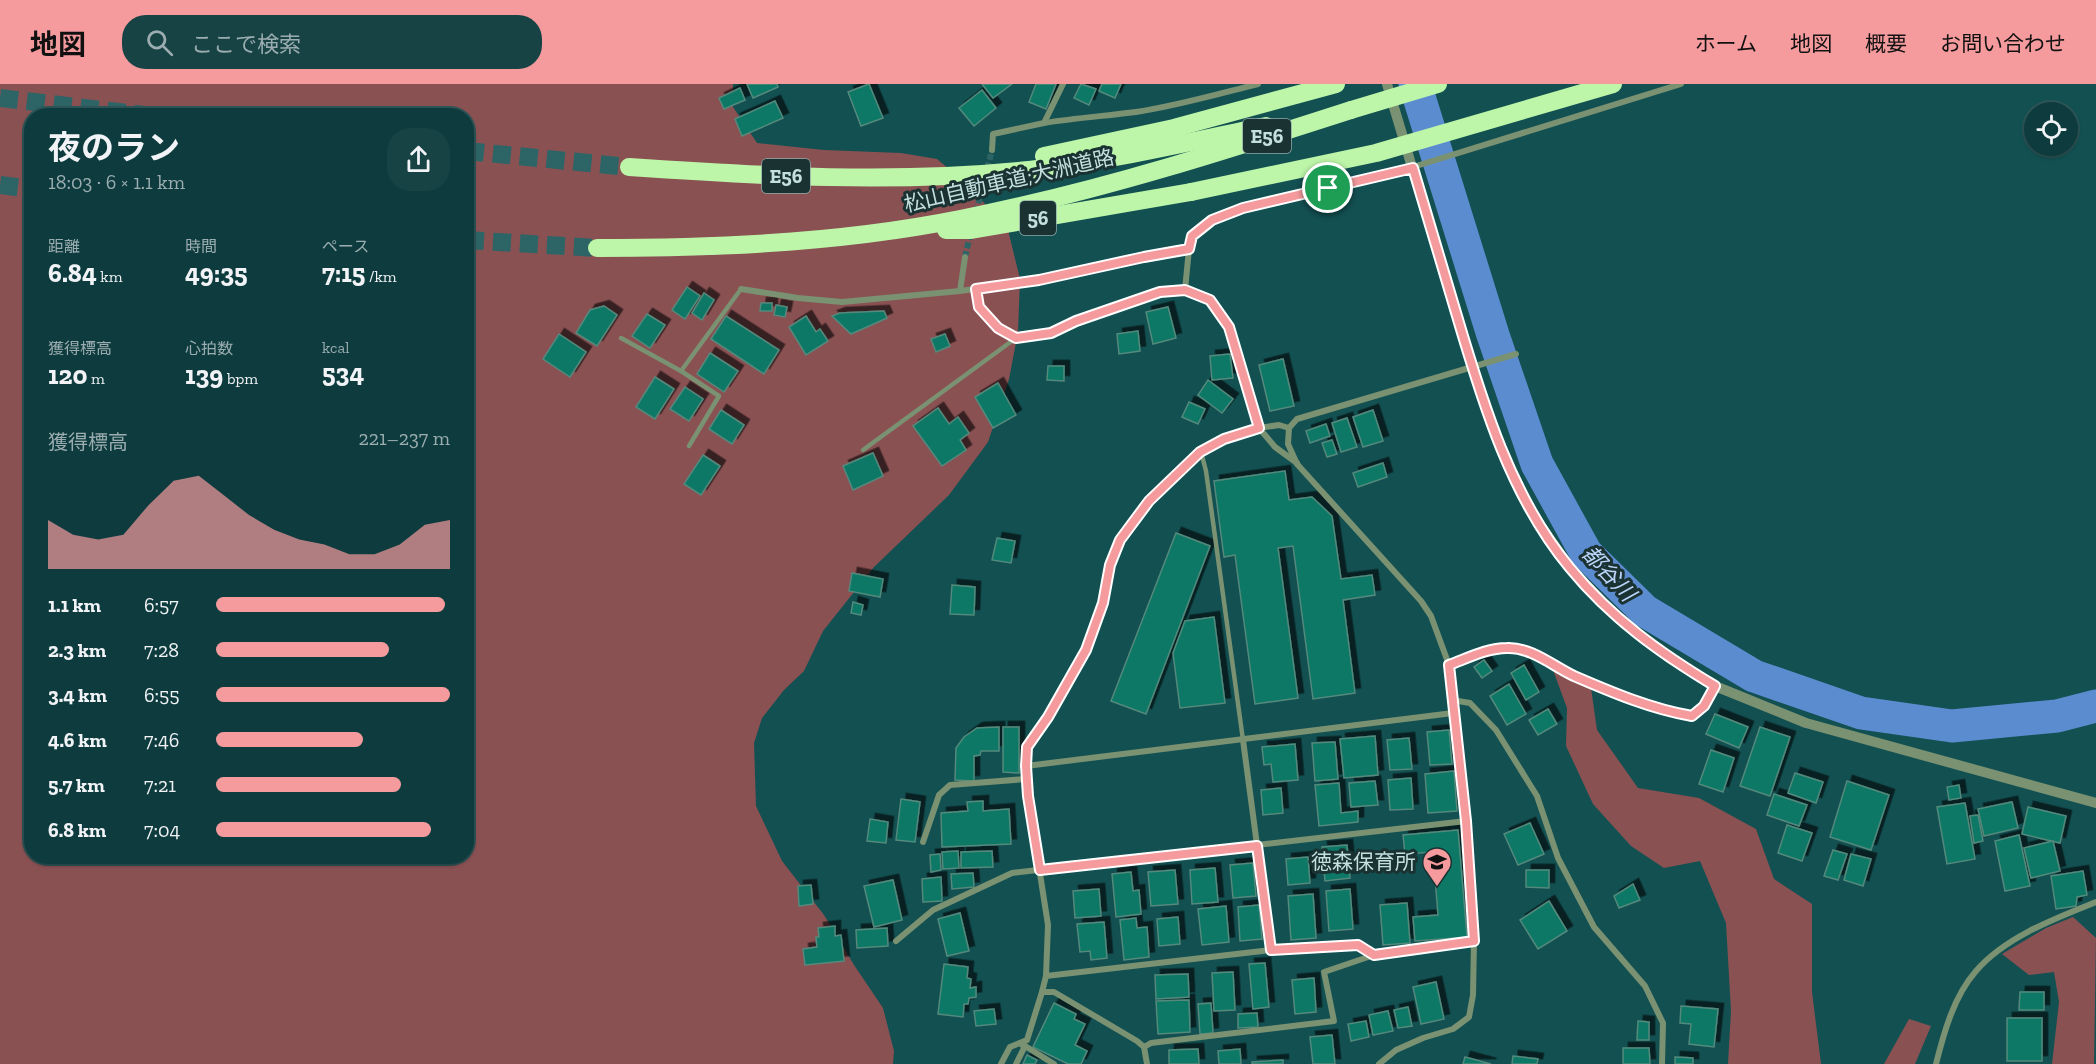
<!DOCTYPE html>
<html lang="ja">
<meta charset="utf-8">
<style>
body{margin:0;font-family:"Zilla Slab","Noto Sans JP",serif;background:#174345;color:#f1f3f6;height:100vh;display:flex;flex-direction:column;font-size:22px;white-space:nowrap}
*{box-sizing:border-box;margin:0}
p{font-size:20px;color:#9badb0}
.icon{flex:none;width:33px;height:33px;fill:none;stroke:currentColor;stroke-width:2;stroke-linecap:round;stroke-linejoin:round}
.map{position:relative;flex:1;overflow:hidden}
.drawer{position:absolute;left:24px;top:24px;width:450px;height:756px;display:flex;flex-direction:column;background:#0e3c3e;border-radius:24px;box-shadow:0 2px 4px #0004,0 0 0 2px #2e5658}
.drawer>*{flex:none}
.buttons{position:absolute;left:2024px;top:18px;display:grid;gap:12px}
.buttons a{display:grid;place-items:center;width:54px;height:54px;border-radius:50%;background:#0e3c3e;box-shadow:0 2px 4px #0004,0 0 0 2px #2e5658;font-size:30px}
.pin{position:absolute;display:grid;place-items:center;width:51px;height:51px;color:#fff;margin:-26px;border:3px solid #fff;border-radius:50%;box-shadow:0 2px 6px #0007}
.round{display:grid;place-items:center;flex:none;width:63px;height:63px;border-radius:24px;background:#174345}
.head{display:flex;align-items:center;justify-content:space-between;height:102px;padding:0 24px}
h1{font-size:33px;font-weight:700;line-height:45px}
.stats{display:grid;grid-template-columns:repeat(3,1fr);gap:9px;height:102px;padding:6px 24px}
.stats div{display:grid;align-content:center}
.stats b{font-size:26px;font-weight:700}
.stats small{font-size:16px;font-weight:400}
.stats p{font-size:16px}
.chart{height:168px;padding:12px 24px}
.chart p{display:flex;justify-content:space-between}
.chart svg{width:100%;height:108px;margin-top:6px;fill:#f59b9e;opacity:.7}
ul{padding:0 24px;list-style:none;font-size:20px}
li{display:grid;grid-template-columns:96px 72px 1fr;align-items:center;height:45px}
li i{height:15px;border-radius:8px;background:#f59b9e}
header{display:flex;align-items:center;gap:36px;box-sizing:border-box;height:84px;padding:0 30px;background:#f59b9e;color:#111}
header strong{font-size:28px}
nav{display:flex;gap:33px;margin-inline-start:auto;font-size:21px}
.search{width:420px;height:54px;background:#174345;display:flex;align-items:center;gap:15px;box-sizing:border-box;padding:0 21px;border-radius:24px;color:#9badb0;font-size:22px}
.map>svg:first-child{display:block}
.green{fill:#8a5153;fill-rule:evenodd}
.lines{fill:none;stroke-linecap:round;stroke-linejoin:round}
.river{stroke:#5c8cd0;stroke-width:33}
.building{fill:#097866;stroke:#54897c;stroke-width:1.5;filter:url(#shadow)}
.minor-tunnel{stroke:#2d6567;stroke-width:6;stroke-dasharray:6 3;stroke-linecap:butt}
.motorway-tunnel{stroke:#2d6567;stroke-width:18;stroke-dasharray:18 9;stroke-linecap:butt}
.service{stroke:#7a9172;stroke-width:4.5}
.minor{stroke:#7a9172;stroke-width:6}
.tertiary{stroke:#7a9172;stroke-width:10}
.motorway{stroke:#bef6a9;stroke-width:18}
.motorway-bridge{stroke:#bef6a9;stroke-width:18}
.route-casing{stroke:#fff;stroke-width:12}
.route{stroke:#f59b9e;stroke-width:8}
.labels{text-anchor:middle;stroke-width:6;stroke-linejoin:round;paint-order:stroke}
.shield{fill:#1a3232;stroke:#90abab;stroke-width:1.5}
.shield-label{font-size:20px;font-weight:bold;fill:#c3dfdf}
.street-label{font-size:21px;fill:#c3dfdf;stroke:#1a3232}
.poi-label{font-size:21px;fill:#c3dfdf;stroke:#1a3232;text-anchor:end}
.water-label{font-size:22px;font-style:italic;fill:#bbd4f9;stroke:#1a3232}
</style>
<header>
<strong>地図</strong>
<div class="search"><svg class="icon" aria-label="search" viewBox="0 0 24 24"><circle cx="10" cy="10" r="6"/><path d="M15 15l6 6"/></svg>ここで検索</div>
<nav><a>ホーム</a><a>地図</a><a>概要</a><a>お問い合わせ</a></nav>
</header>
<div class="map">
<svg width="2096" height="980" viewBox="0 0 2096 980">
<defs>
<filter id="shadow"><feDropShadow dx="5.5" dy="-5.5" stdDeviation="0" flood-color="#0009"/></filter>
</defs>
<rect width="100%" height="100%" fill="#135052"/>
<!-- green -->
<g class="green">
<path d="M0 0H733V23L757 59 824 66 901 69 937 75 968 101 1008 146 1020 195 1018 248 1009 295 988 358 949 411 874 483 823 547 804 587 784 606 762 634 754 659 756 722 782 777 824 831 854 881 883 924 894 967 893 980H0ZM32 32H466V772H32Z"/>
<path d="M1553 586 1591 604 1597 646 1638 704 1699 714 1756 745 1774 795 1812 820V908L1821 980H1728L1731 927 1726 839 1700 777 1664 784 1631 762 1593 720 1566 662 1567 624Z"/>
<path d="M2073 833 2096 854 2094 980H2052L2059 918 2054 888 2029 891 2002 870 2046 844Z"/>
<path d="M1909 935 1931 942 1915 980H1884Z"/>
</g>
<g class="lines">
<!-- river -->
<path class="river" d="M1415 0 1493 251 1537 380 1586 469 1645 527 1754 592 1861 629 1952 642 2057 632 2096 622"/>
</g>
<!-- building -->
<g class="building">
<path d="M747 0H777L778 3 753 14Z"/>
<path d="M869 0 883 34 861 42 848 8Z"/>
<path d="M982 0H1012L993 14Z"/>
<path d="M1036 0H1056L1046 25 1029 18Z"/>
<path d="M1081 0 1096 5 1089 21 1074 14Z"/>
<path d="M1102 0H1121L1115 14 1099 7Z"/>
<path d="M740 4 745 16 724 25 719 14Z"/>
<path d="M982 6 996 24 974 42 959 24Z"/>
<path d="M775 17 783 34 742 52 735 35Z"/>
<path d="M687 203 700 212 685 235 672 226Z"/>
<path d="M704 209 714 216 702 236 692 229Z"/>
<path d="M761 219H772V227H760Z"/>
<path d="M776 221 787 223 785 233 774 231Z"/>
<path d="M604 222 617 231 597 262 576 249 590 226Z"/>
<path d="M1168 223 1176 254 1153 260 1146 228Z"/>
<path d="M884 227 887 234 851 250 832 232 840 229Z"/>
<path d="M647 230 665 241 650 264 632 252Z"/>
<path d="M726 232 779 266 764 290 711 255Z"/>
<path d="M806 232 816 248 820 245 828 257 806 271 789 243Z"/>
<path d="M1138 247 1140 267 1119 270 1117 250Z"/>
<path d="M559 250 586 268 570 293 543 275Z"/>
<path d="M945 250 950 262 936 268 931 255Z"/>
<path d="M710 269 738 287 724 308 697 290Z"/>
<path d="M1230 270 1233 294 1212 296 1210 272Z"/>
<path d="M1283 275 1294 322 1270 327 1259 281Z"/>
<path d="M1048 282H1064V297L1047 296Z"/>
<path d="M655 293 674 305 655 335 636 323Z"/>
<path d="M1208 296 1233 315 1222 329 1198 311Z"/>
<path d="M998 299 1016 331 993 344 975 313Z"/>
<path d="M685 303 703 315 689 337 670 325Z"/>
<path d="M1189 318 1205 325 1198 340 1182 333Z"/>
<path d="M938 324 949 340 958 333 969 349 960 356 966 366 942 382 913 342Z"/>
<path d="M721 326 744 341 732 360 709 345Z"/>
<path d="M1373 326 1383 357 1363 363 1353 333Z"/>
<path d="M1347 334 1357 363 1341 368 1332 339Z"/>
<path d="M1326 340 1330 352 1310 359 1306 347Z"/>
<path d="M1332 356 1337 370 1327 373 1322 359Z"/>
<path d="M873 369 883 392 853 406 843 382Z"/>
<path d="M703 371 720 382 701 411 684 400Z"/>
<path d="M1383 379 1387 393 1358 403 1353 389Z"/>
<path d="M1285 387 1289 416 1312 413 1332 432 1341 495 1372 491 1375 511 1343 516 1355 609 1313 615 1293 462 1278 464 1298 614 1255 620 1235 471 1224 473 1214 397Z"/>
<path d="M1176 449 1210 462 1146 630 1111 617Z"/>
<path d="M997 454 1015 457 1011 479 992 476Z"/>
<path d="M852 489 883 495 880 513 849 507Z"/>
<path d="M952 501 975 503 974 531 950 530Z"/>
<path d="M853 518 863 521 861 531 851 529Z"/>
<path d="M1214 533 1225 619 1180 624 1173 569 1185 537Z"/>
<path d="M1484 576 1492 587 1482 594 1474 583Z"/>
<path d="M1524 581 1539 608 1526 616 1511 589Z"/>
<path d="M1509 600 1526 630 1507 641 1490 612Z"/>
<path d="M1548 625 1557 640 1538 651 1529 636Z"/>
<path d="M1715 630 1748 643 1739 664 1706 650Z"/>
<path d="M999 643V667H981L980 671 974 672V697L955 696 956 664 964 653 977 644Z"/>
<path d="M1003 643H1019V689L1003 688Z"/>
<path d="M1760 643 1790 653 1770 712 1740 702Z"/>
<path d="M1449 646 1452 680 1430 681 1427 648Z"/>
<path d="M1375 652 1378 691 1344 694 1340 655Z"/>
<path d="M1409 654 1412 685 1390 686 1387 656Z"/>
<path d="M1335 658 1338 695 1315 697 1312 659Z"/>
<path d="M1295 660 1298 696 1273 698 1271 680 1264 681 1262 663Z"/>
<path d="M1711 666 1734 674 1723 708 1699 700Z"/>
<path d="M1454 687 1457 727 1428 729 1425 690Z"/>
<path d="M1795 689 1823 698 1816 719 1788 709Z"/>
<path d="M1411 694 1413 725 1390 726 1388 696Z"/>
<path d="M1375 697 1378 721 1351 723 1349 699Z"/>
<path d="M1847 697 1889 711 1871 766 1830 753Z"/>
<path d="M1339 699 1341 729 1358 727V738L1319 742 1315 701Z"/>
<path d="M1959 701 1961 714 1949 716 1947 703Z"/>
<path d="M1281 704 1283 729 1263 731 1261 706Z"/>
<path d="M1774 710 1807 721 1799 742 1767 731Z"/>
<path d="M901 715 920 718 915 758 896 756Z"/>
<path d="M983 717V727L1009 725 1011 760 942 763 941 729 968 727 967 718Z"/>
<path d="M2012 718 2018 744 1984 752 1978 725Z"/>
<path d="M1965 719 1975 775 1947 780 1937 723Z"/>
<path d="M2028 723 2066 732 2060 759 2022 750Z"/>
<path d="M1978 731 1983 757 1974 759 1970 732Z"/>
<path d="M870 735 888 738 886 759 867 757Z"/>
<path d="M1530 739 1544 770 1518 781 1504 750Z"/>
<path d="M1787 741 1812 749 1802 777 1778 769Z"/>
<path d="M1458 746 1467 853 1415 857 1413 833 1438 831 1433 768 1405 770 1403 751Z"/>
<path d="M2019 751 2030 802 2005 807 1995 757Z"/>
<path d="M2053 757 2060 787 2031 794 2024 764Z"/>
<path d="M1347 761 1350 794 1325 797 1322 763Z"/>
<path d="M1833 766 1847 770 1838 796 1824 792Z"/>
<path d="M958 767 959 784 943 785 942 768Z"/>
<path d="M992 767 993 783 961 784V768Z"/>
<path d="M940 770 941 786 931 788 930 771Z"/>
<path d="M1851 770 1871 775 1863 802 1844 796Z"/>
<path d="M1308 773 1310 799 1288 801 1286 775Z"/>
<path d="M1253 779 1256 812 1233 814 1230 781Z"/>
<path d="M1215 784 1218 818 1192 820 1190 786Z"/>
<path d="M1175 786 1178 820 1151 822 1148 788Z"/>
<path d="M1526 786H1549V804L1526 803Z"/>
<path d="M2083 787 2087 811 2077 813 2076 822 2056 825 2051 792Z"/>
<path d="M1131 788 1133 807 1139 806 1141 830 1116 833 1112 790Z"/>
<path d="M973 789 974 803 952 805 951 790Z"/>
<path d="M941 793 942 817 923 818 922 795Z"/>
<path d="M893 796 902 836 874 843 864 802Z"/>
<path d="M1633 800 1640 816 1619 824 1614 812Z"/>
<path d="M811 801 813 820 799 822 798 802Z"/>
<path d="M1099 805 1101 832 1075 834 1073 807Z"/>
<path d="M1350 805 1353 845 1329 847 1326 807Z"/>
<path d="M1313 810 1316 854 1291 856 1288 812Z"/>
<path d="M1549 817 1567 847 1538 865 1520 836Z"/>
<path d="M1407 819 1410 859 1383 861 1380 821Z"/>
<path d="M1259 821 1262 855 1240 857 1238 823Z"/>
<path d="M1226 822 1229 858 1202 861 1198 825Z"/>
<path d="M960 829 969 867 947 872 938 835Z"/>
<path d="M1178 833 1180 860 1159 862 1157 835Z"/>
<path d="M1136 834 1137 844 1147 843 1149 873 1124 876 1120 836Z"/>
<path d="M1104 838 1107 874 1091 876 1090 867 1080 868 1077 840Z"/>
<path d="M835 842V852L841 851 844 877 805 881 803 865 817 863 816 853H819L818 844Z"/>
<path d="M887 844 888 862 857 864 856 846Z"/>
<path d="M1265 879 1269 923 1253 925 1249 880Z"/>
<path d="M944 880 968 883 967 894 971 895 970 904 976 903V913L969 914 968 920H964L963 933 938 930Z"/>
<path d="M1233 888 1235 926 1214 927 1212 889Z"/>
<path d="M1188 890 1189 913 1156 915 1155 891Z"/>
<path d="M1314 894 1316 928 1295 930 1292 896Z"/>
<path d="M1436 898 1444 935 1421 940 1413 903Z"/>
<path d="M2020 908H2044V926H2019Z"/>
<path d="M1189 916 1190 948 1158 950 1156 917Z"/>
<path d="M1054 919 1076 930 1074 935 1085 940 1075 961 1087 967 1081 980H1068L1033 963Z"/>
<path d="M1211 919 1213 949 1200 950 1198 920Z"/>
<path d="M1681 922 1718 925 1714 963 1689 960 1691 940 1680 939Z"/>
<path d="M1408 923 1412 942 1398 944 1394 926Z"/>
<path d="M994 925 996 940 976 942 974 927Z"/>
<path d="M1388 927 1393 947 1373 951 1369 931Z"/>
<path d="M1257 929 1258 943 1238 944V930Z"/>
<rect x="2007" y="934" width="35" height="43"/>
<path d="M1366 937 1369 953 1351 957 1348 940Z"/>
<path d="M1638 937 1649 938V956H1637Z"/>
<path d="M1332 951 1335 980H1313L1310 953Z"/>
<path d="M1623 964H1649L1650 980H1623Z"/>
<path d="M1198 965 1199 980H1169V966Z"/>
<path d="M1240 965 1241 980H1219L1218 967Z"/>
<path d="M1027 971 1037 976 1035 980H1023Z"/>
<path d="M1513 972 1538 975 1537 980H1512Z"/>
<path d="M1465 973 1491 980H1463Z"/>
<path d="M1675 973 1693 974V980H1675Z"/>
<path d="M1283 976V980H1252V978Z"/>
</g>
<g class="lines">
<!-- minor-tunnel -->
<g class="minor-tunnel">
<path d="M976 128 992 66"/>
<path d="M965 173 971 147"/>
</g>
<!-- motorway-tunnel -->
<g class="motorway-tunnel">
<path d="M0 14 153 32"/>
<path d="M466 67 629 83"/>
<path d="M0 101 32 105"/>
<path d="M466 156 597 164"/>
</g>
<!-- service -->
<g class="service">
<path d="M621 254 681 287 741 205"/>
<path d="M681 287 719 312 689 362"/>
<path d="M863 366 1016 254"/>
<path d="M1201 368 1206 387 1243 656"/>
</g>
<!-- minor -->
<g class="minor">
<path d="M1044 39C1075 34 1105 32 1136 28 1177 22 1218 10 1258 0"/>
<path d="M992 66 993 50 1044 39 1063 0"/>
<path d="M741 205 798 214 842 218 960 207 1039 196 1144 173 1189 165"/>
<path d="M976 205 979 223 998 244 1016 254 1051 249 1076 237 1160 208 1185 206 1210 216 1229 243 1259 344 1275 363 1297 379"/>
<path d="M1185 206 1189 165 1192 152 1212 136 1243 124 1413 83 1681 0"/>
<path d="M960 207 965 173"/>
<path d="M1449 581C1468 574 1487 564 1507 564 1531 563 1552 582 1574 592 1611 608 1651 625 1692 632L1704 622 1715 602"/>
<path d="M1452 616 1470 619 1496 646 1537 712 1558 774 1594 843 1645 902 1663 939 1662 980"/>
<path d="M1243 656 1271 866"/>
<path d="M1026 682 1453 629"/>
<path d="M923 758 939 711 950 701 1026 695"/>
<path d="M896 857 933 826 1012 789 1466 737"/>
<path d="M1046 892 1271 866 1358 861 1374 871"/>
<path d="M1042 908H1054L1137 957 1144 963 1147 980"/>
<path d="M1025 962 1054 980"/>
<path d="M1144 963 1151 959 1334 937 1324 888 1374 871 1474 857"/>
<path d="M1001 980 1010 963 1027 956 1042 908 1046 892 1048 841 1028 713 1026 682 1027 663 1048 633 1085 566 1103 519 1110 481 1120 456 1149 417 1201 368 1224 355 1259 344 1279 341 1289 344"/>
<path d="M1016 980 1025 962 1022 961"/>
<path d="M1379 980 1396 966 1423 954 1453 945 1469 933 1473 911 1474 857 1466 737 1453 629 1449 581 1431 532 1421 517 1297 380 1288 360 1289 344 1297 335 1516 270"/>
<path d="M1936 980C1944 948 1954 912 1976 887 2005 853 2056 834 2096 818"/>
</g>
<!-- tertiary -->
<path class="tertiary" d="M1387 0 1472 283 1502 367 1533 431 1571 485 1624 540 1669 574 1715 602 1806 639 2096 719"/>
<!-- motorway -->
<g class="motorway">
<path d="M1044 72 1174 44 1336 0"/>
<path d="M629 83C762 92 896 100 1029 86 1109 77 1188 58 1266 42"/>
<path d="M946 146H971L1191 108"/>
<path d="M597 164C726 164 858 158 984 130 1109 104 1230 65 1351 26"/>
</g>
<!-- motorway-bridge -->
<g class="motorway-bridge">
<path d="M1351 26 1438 0"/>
<path d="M1191 108 1376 69 1613 0"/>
</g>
</g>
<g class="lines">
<!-- route casing -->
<g class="route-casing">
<path id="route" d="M1413 84C1428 133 1442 183 1457 232 1483 320 1511 413 1570 484 1611 534 1660 569 1715 602L1704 622 1692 632C1651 625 1611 608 1574 592 1553 582 1531 563 1507 564 1487 564 1468 574 1449 581L1466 737 1474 857 1374 871 1358 861 1271 866 1257 762 1040 786 1028 712 1026 682 1027 663 1048 633 1086 566 1103 519 1110 481 1120 456 1149 417 1200 368 1224 355 1259 344 1229 243 1210 216 1185 206 1160 208 1076 237 1051 249 1016 254 998 244 979 223 976 205 1039 196 1144 173 1189 165 1192 152 1212 136 1243 124Z"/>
</g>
<!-- route -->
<use href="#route" class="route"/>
</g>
<!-- icons -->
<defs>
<g id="school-pin" transform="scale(1.5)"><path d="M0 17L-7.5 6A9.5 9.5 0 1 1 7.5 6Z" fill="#f59b9e" stroke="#1a3232"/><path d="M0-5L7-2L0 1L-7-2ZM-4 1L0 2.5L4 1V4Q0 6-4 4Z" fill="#111"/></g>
</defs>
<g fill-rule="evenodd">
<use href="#school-pin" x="1437" y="778"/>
</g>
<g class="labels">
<!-- shield labels -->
<g class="shield">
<rect x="1243" y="35" width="48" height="34" rx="4.5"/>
<rect x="762" y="75" width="48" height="34" rx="4.5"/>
<rect x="1020" y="117" width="36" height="34" rx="4.5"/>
</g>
<g class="shield-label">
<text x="1267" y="59">E56</text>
<text x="786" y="99">E56</text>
<text x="1038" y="141">56</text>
</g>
<!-- street labels -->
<g class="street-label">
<text transform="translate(1009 97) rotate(-13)" y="7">松山自動車道;大洲道路</text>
</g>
<!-- poi labels -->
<g class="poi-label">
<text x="1416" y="785">徳森保育所</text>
</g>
<!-- water labels -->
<g class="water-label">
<text transform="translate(1609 489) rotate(47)" y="8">都谷川</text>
</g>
</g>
</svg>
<div class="buttons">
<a><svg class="icon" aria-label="locate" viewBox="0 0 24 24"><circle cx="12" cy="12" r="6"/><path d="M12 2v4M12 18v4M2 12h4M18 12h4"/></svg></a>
</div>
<div class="pin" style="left:1328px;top:104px;background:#1e9e55"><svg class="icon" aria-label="arrive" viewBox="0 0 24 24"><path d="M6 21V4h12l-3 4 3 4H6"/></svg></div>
<section class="drawer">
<div class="head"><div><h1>夜のラン</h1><p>18:03 · 6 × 1.1 km</p></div><a class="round"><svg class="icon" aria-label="share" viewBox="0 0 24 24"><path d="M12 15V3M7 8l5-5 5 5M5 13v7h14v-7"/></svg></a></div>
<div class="stats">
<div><p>距離</p><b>6.84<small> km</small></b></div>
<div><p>時間</p><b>49:35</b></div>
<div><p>ペース</p><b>7:15<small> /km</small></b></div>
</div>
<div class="stats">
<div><p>獲得標高</p><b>120<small> m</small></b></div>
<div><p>心拍数</p><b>139<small> bpm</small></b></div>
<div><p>kcal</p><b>534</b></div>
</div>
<div class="chart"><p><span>獲得標高</span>221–237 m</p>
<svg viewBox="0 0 160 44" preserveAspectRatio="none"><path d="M0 44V24L10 30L20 32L30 30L40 18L50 8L60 6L70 14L80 22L90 28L100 32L110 34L120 38L130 38L140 34L150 26L160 24V44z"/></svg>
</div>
<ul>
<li><b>1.1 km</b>6:57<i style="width:98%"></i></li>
<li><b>2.3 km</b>7:28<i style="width:74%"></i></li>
<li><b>3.4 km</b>6:55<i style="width:100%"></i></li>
<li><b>4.6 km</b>7:46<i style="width:63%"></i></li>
<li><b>5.7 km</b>7:21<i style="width:79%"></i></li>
<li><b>6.8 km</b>7:04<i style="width:92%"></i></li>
</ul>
</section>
</div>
